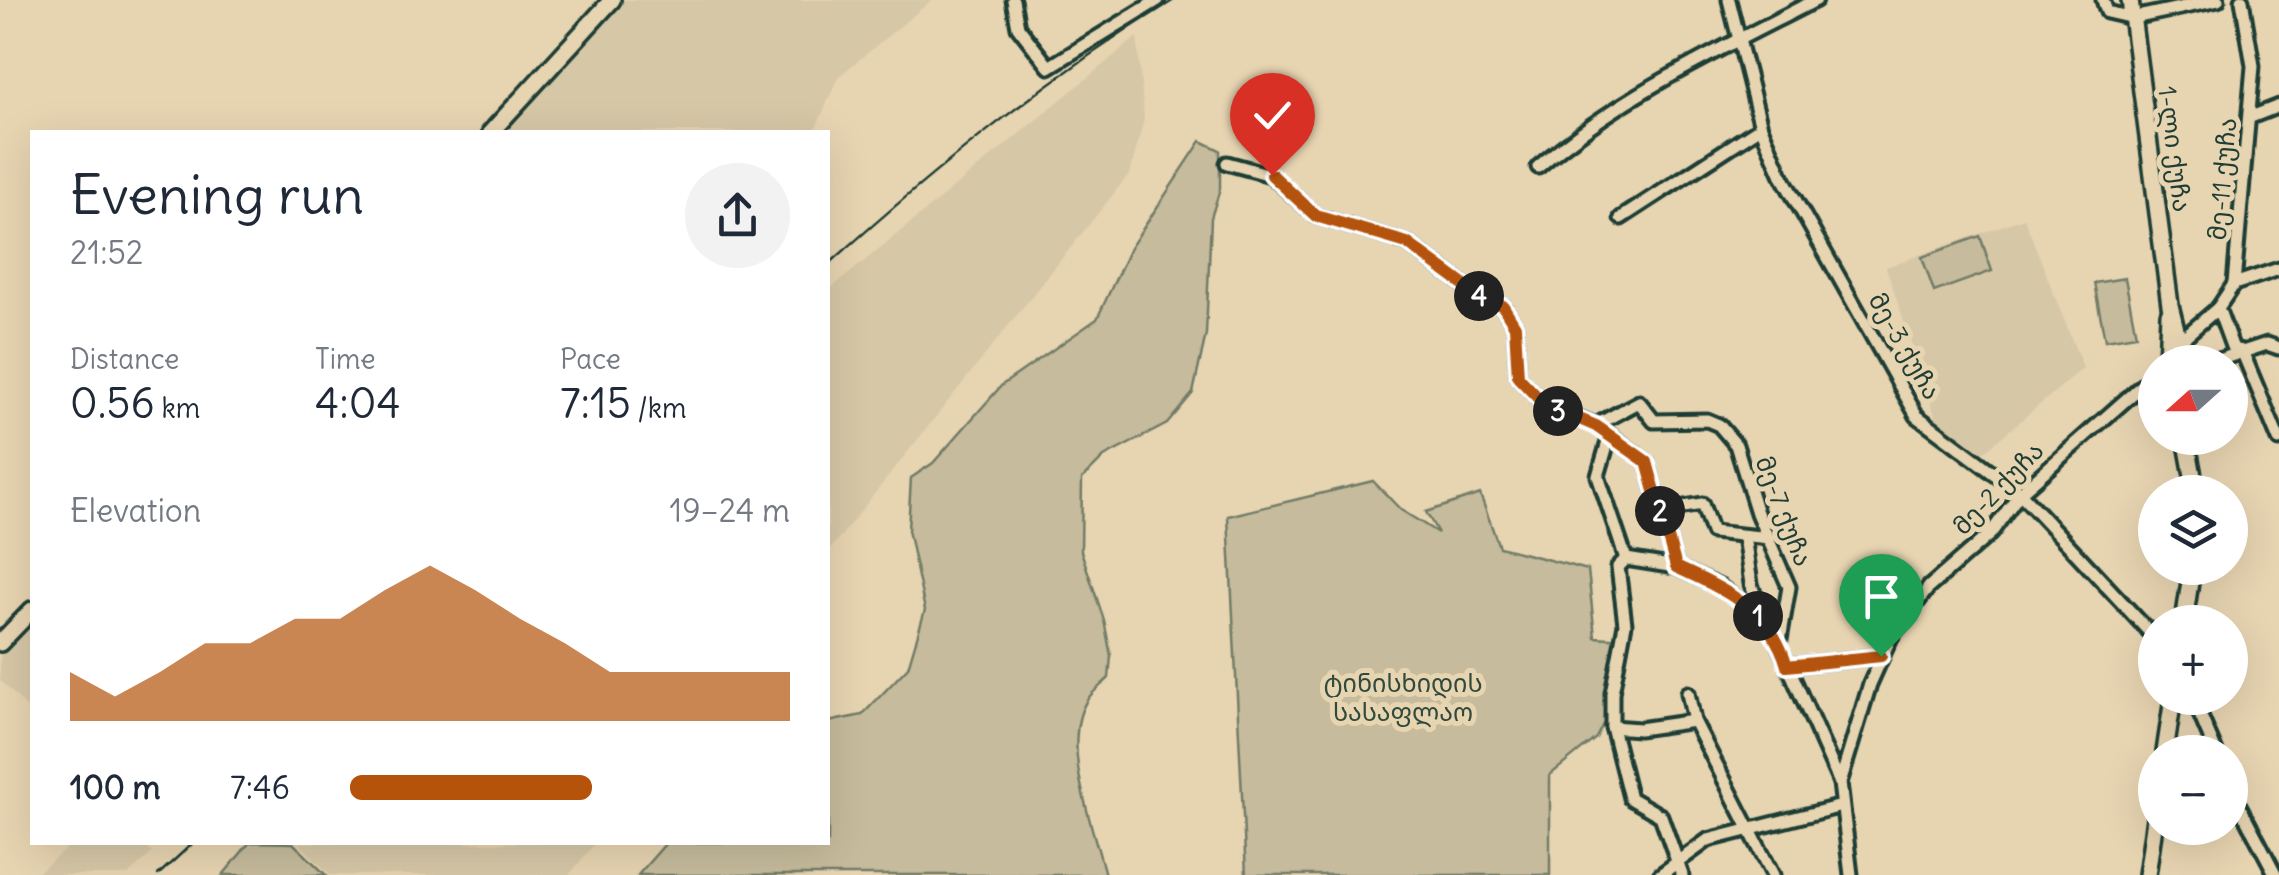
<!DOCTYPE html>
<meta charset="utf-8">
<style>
body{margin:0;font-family:Delius,"Noto Sans Georgian",sans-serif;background:#f2f2f3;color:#1f2937;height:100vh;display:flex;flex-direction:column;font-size:38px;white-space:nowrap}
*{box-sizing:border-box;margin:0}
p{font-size:32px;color:#747a83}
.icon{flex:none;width:55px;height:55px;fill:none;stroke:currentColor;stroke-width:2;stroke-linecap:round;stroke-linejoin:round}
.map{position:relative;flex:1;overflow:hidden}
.details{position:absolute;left:30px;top:130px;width:800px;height:715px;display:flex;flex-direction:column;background:#fff;border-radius:0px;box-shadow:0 10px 40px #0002}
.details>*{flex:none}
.needle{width:65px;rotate:249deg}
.buttons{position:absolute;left:2138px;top:345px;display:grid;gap:20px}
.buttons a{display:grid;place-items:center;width:110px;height:110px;border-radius:50%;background:#fff;box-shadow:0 10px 40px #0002;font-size:50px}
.pin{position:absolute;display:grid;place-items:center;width:85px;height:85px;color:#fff;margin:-102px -42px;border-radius:50% 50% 50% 0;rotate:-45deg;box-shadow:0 0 10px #0007}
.pin .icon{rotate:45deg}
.km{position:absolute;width:50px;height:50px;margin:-25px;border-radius:50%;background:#222;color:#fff;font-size:28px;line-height:50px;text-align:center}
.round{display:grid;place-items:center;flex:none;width:105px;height:105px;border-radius:52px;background:#f2f2f3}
.head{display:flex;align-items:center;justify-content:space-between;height:170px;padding:0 40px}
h1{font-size:55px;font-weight:600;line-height:75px}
.stats{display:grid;grid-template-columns:repeat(3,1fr);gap:15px;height:170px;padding:10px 40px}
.stats div{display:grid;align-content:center}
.stats b{font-size:42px;font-weight:600}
.stats small{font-size:28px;font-weight:400}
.stats p{font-size:28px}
.chart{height:280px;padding:20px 40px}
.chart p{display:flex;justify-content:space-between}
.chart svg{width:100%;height:180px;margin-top:10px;fill:#b45309;opacity:.7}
ul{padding:0 40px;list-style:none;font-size:32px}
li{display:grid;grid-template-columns:160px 120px 1fr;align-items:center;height:75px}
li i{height:25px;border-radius:12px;background:#b45309}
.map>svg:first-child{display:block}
.built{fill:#d6c7a6}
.green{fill:#c6bb9c;stroke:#727c68;stroke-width:2.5}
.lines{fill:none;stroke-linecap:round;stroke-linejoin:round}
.minor-casing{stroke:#1f3d34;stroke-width:19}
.secondary-casing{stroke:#1f3d34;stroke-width:22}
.minor{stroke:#e7d4b1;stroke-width:11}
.secondary{stroke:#e7d4b1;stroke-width:15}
.rail{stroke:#1f3d34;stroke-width:2.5}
.route-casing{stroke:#fff;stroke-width:20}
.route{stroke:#b45309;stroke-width:12}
.labels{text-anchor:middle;stroke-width:10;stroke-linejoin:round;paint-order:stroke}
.street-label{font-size:25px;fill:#1f3d34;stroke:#e7d4b1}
.park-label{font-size:25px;fill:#304a3e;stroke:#e7d4b1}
</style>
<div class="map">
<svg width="2279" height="875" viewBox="0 0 2279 875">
<rect width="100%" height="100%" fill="#e7d4b1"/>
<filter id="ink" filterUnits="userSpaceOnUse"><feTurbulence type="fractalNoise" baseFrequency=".01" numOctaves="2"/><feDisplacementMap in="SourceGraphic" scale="20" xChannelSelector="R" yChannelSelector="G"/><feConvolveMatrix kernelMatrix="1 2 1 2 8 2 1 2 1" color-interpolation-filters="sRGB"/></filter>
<g filter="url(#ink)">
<!-- built -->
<g class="built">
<path d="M621 0H932L839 76 814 132H505Z"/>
<path d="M1137 37 1144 119 1130 173 828 552V291Z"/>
<path d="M2024 218 2083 368 1980 455 1936 418 1886 267Z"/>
<path d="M32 622V713L0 680V656Z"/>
<path d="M66 843H142L152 853 128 875H35L66 849Z"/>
<path d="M299 843H595L569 875H330Z"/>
</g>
<!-- green -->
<g class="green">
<path d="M1201 141 1220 150V189L1211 218 1206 334 1193 393 1167 424 1104 457 1082 479 1081 551 1104 620 1111 656 1109 678C1102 685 1092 692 1087 700 1059 744 1094 829 1105 875H638L666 843 828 842V722L862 715 908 667 925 610 908 530 911 478 933 463 1002 385 1097 319 1130 248Z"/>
<path d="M1980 236 1992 271 1934 292 1922 257Z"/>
<path d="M2125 278 2136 335 2105 340 2094 283Z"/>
<path d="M1373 481 1401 510 1438 533 1426 512 1480 494 1499 547 1588 570 1595 637 1623 639 1612 727 1603 724 1596 738 1550 775V875H1246L1228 516Z"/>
<path d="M250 842 293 843 326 875H223Z"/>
</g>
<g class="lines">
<!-- minor casing -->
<g class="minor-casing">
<g id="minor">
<path d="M1013 0 1018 27 1049 67 1158 0"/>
<path d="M1729 0 1761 127 1783 178 1917 416 2020 493 2155 638"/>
<path d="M2103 0 2107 12 2133 18 2218 0"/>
<path d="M2251 117 2279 106"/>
<path d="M1227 163 1271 175 1316 216 1407 243 1479 296 1503 306 1515 326 1518 377 1544 404 1596 425 1647 462 1676 567"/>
<path d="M1538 167C1621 95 1719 50 1816 0"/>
<path d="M1621 218 1761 127"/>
<path d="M2234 284 2279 269"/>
<path d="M2218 308 2233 349 2242 351 2279 440"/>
<path d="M2176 344 2218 308 2234 284 2253 66 2242 0"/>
<path d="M2212 362 2267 344 2279 348"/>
<path d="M1596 425 1639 402 1654 421 1707 420 1719 425 1736 445 1757 513 1789 587 1780 640"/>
<path d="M1610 435 1598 476 1626 559 1618 567 1625 624 1612 693V727L1630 798 1661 816 1682 875"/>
<path d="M1660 511 1702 504 1712 532 1769 538"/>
<path d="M1744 536 1751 584 1762 618"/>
<path d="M1626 559 1676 567 1722 588 1769 623 1840 783"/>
<path d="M1787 666 1881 656"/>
<path d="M1688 693 1694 721 1773 875"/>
<path d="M2193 698 2216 752"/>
<path d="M1612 727 1639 729 1694 721"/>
<path d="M2230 788 2276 875"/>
<path d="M1660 875 1708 840 1842 806"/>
<path d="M1851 875 1840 783 1870 684 1891 637 1929 587 1991 533 2020 493 2155 374"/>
</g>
</g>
<!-- secondary casing -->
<g class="secondary-casing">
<g id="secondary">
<path d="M2130 0 2170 305 2184 362"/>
<path d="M491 132 612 0"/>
<path d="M2167 362 2169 314"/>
<path d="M2186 438 2196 492"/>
<path d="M2184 622 2192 568"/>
<path d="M0 643 32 610"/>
<path d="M2165 752 2173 698"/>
<path d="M2147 875 2155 818"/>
</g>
</g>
<!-- minor -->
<use href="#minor" class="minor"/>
<!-- secondary -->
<use href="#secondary" class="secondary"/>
<!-- rail -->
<g class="rail">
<path d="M828 265C937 167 1049 77 1174 0"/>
<path d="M158 875 194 842"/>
</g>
</g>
</g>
<g class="lines" filter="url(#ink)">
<!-- route casing -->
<g class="route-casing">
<path id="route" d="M1272 175 1316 216 1407 243 1479 296 1503 306 1515 326 1518 377 1544 404 1596 426 1647 462 1676 567C1724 589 1772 611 1787 666L1881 656"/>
</g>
<!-- route -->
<use href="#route" class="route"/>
</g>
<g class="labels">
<!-- street labels -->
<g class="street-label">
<text transform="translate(2175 149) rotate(83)" y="9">1-ლი ქუჩა</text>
<text transform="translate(2222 179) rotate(-85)" y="9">მე-11 ქუჩა</text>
<text transform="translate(1905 346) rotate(60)" y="9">მე-3 ქუჩა</text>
<text transform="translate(1998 488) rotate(-46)" y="9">მე-2 ქუჩა</text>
<text transform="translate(1784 511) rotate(69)" y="9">მე-7 ქუჩა</text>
</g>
<!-- park labels -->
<g class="park-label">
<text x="1403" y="692">ტინისხიდის<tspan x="1403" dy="29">სასაფლაო</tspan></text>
</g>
</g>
</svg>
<div class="buttons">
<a><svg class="needle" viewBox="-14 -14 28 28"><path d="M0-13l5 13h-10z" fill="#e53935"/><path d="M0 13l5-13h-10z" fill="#747a83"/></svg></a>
<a><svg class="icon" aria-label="layers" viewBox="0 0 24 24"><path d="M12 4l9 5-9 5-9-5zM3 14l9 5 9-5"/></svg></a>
<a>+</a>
<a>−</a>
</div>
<div class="pin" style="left:1881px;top:656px;background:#1e9e55"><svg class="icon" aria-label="arrive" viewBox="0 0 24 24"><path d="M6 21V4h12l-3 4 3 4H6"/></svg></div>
<div class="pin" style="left:1272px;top:175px;background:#d93025"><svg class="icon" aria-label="check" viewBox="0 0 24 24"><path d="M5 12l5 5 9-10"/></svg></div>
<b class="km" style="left:1758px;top:616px">1</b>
<b class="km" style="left:1660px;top:511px">2</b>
<b class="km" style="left:1558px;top:411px">3</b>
<b class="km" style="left:1479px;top:296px">4</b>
<section class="details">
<div class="head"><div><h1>Evening run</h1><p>21:52</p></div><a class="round"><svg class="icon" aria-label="share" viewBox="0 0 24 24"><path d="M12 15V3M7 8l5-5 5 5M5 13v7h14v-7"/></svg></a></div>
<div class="stats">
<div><p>Distance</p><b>0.56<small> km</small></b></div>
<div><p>Time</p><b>4:04</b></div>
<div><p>Pace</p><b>7:15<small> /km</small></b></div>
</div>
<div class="chart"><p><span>Elevation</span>19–24 m</p>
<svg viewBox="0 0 160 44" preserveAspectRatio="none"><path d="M0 44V32L10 38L20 32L30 25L40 25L50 19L60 19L70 12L80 6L90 12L100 19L110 25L120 32L130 32L140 32L150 32L160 32V44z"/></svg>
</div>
<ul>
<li><b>100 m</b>7:46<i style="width:55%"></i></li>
</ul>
</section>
</div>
